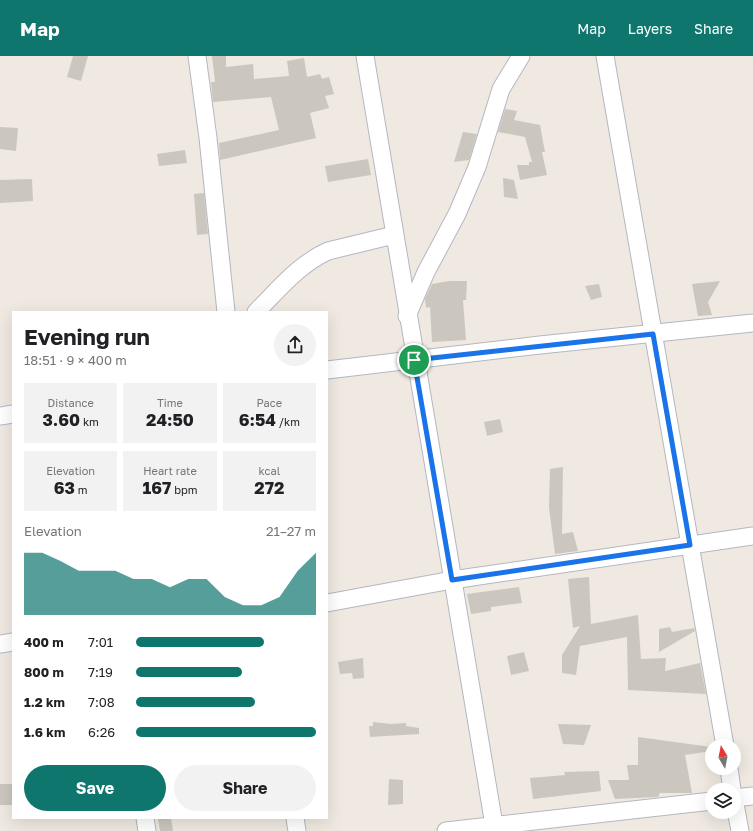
<!DOCTYPE html>
<meta charset="utf-8">
<style>
body{margin:0;font-family:"Golos Text",sans-serif;background:#f2f2f2;color:#202124;height:100vh;display:flex;flex-direction:column;font-size:15px;white-space:nowrap}
*{box-sizing:border-box;margin:0}
p{font-size:13px;color:#757577}
.icon{flex:none;width:22px;height:22px;fill:none;stroke:currentColor;stroke-width:2;stroke-linecap:round;stroke-linejoin:round}
.map{position:relative;flex:1;overflow:hidden}
.side{position:absolute;left:12px;top:255px;width:316px;height:508px;display:flex;flex-direction:column;background:#fff;border-radius:0px;box-shadow:0 4px 16px #0002}
.side>*{flex:none}
.needle{width:26px;rotate:350deg}
.controls{position:absolute;left:705px;top:683px;display:grid;gap:8px}
.controls a{display:grid;place-items:center;width:36px;height:36px;border-radius:50%;background:#fff;box-shadow:0 4px 16px #0002;font-size:20px}
.pin{position:absolute;display:grid;place-items:center;width:34px;height:34px;color:#fff;margin:-17px;border:2px solid #fff;border-radius:50%;box-shadow:0 1px 4px #0007}
.round{display:grid;place-items:center;flex:none;width:42px;height:42px;border-radius:21px;background:#f2f2f2}
.head{display:flex;align-items:center;justify-content:space-between;height:68px;padding:0 12px}
h1{font-size:22px;font-weight:700;line-height:30px}
.stats{display:grid;grid-template-columns:repeat(3,1fr);gap:6px;height:68px;padding:4px 12px}
.stats div{display:grid;align-content:center;border-radius:0px;background:#f2f2f2;text-align:center}
.stats b{font-size:17px;font-weight:700}
.stats small{font-size:11px;font-weight:400}
.stats p{font-size:11px}
.chart{height:112px;padding:8px 12px}
.chart p{display:flex;justify-content:space-between}
.chart svg{width:100%;height:72px;margin-top:4px;fill:#0f766e;opacity:.7}
.action{display:flex;gap:8px;margin-top:auto;padding:8px 12px}
.action a{flex:1;height:46px;border-radius:24px;background:#0f766e;color:#fff;font-size:16px;font-weight:700;line-height:46px;text-align:center}
.action a+a{background:#f2f2f2;color:#202124}
ul{padding:0 12px;list-style:none;font-size:13px}
li{display:grid;grid-template-columns:64px 48px 1fr;align-items:center;height:30px}
li i{height:10px;border-radius:5px;background:#0f766e}
header{display:flex;align-items:center;gap:24px;box-sizing:border-box;height:56px;padding:0 20px;background:#0f766e;color:#fff}
header strong{font-size:19px}
nav{display:flex;gap:22px;margin-inline-start:auto;font-size:14px}
.map>svg:first-child{display:block}
.building{fill:#cbc7bf}
.lines{fill:none;stroke-linecap:round;stroke-linejoin:round}
.street-casing{stroke:#b4b7c1;stroke-width:19}
.street{stroke:#fff;stroke-width:17}
.route-casing{stroke:#fff;stroke-width:8}
.route{stroke:#1a73e8;stroke-width:5}
</style>
<header>
<strong>Map</strong>
<nav><a>Map</a><a>Layers</a><a>Share</a></nav>
</header>
<div class="map">
<svg width="753" height="775" viewBox="0 0 753 775">
<rect width="100%" height="100%" fill="#efe9e1"/>
<!-- building -->
<g class="building">
<path d="M73 0H88L81 25 67 21Z"/>
<path d="M212 0H226V11L253 8 254 23 289 20 287 5 304 2 307 21 320 18 322 23 329 21 334 38 325 40 329 52 310 57 316 82 220 104 219 87 279 74 271 41 213 46 211 26H215Z"/>
<path d="M505 53 517 55 514 64 540 69 545 96H542L547 119 520 124 517 109H529V106H532L525 81 498 76Z"/>
<path d="M0 71 18 72 16 95 0 93Z"/>
<path d="M463 76 477 78 469 104 454 106Z"/>
<path d="M185 94 187 107 159 110 157 98Z"/>
<path d="M368 103 371 119 328 126 325 110Z"/>
<path d="M503 122 514 124 518 143 504 141Z"/>
<path d="M32 123 33 145 0 147V124Z"/>
<path d="M204 137 208 178 197 179 194 138Z"/>
<path d="M449 225H467L466 244H463L466 284 432 286 430 251 426 252 425 243 432 228Z"/>
<path d="M720 225 708 246 712 259 698 260 692 228Z"/>
<path d="M599 228 602 241 591 244 585 230Z"/>
<path d="M500 363 503 376 487 380 484 366Z"/>
<path d="M563 411 562 478 573 476 578 495 555 498 549 452 550 413Z"/>
<path d="M589 521 591 568 638 559 641 603 666 602 665 615 700 607 706 638 628 634 627 581 580 590 576 619 562 617V599L580 570 573 572 568 523Z"/>
<path d="M519 531 522 547 491 551V555L471 558 467 538Z"/>
<path d="M670 571 672 576 694 572 695 575 659 596V573Z"/>
<path d="M524 596 529 615 511 619 507 600Z"/>
<path d="M363 602 364 622 353 623 352 617 340 618 338 606Z"/>
<path d="M373 666 391 668 406 667V670L419 672V678L370 681 369 670H373Z"/>
<path d="M558 668 591 669 584 689 563 688Z"/>
<path d="M638 681 711 691V695L685 699 692 737H660L658 741 615 743 608 724H629L627 709H638Z"/>
<path d="M599 715 601 735 533 743 530 722 565 719 564 716Z"/>
<path d="M389 723 403 724V748L388 749Z"/>
<rect x="0" y="728" width="13" height="21"/>
<path d="M158 762H171L173 775H160Z"/>
</g>
<g class="lines">
<!-- street casing -->
<g class="street-casing">
<g id="street">
<path d="M197 0 208 82 226 256"/>
<path d="M365 0 495 775"/>
<path d="M605 0 725 690"/>
<path d="M256 256C278 234 299 208 328 195L394 179"/>
<path d="M407 260 426 216 457 158 477 111 501 33 521 0"/>
<path d="M327 314 540 289 753 267"/>
<path d="M0 360 13 358"/>
<path d="M327 547 452 524 753 480"/>
<path d="M0 588 13 586"/>
<path d="M729 712 732 734"/>
<path d="M734 742 753 740"/>
<path d="M734 743 740 775"/>
<path d="M145 762 147 775"/>
<path d="M295 762 297 775"/>
<path d="M446 775 712 745"/>
</g>
</g>
<!-- street -->
<use href="#street" class="street"/>
</g>
<g class="lines">
<!-- route casing -->
<g class="route-casing">
<path id="route" d="M653 278 690 489 452 524 414 304Z"/>
</g>
<!-- route -->
<use href="#route" class="route"/>
</g>
</svg>
<div class="controls">
<a><svg class="needle" viewBox="-14 -14 28 28"><path d="M0-13l5 13h-10z" fill="#e53935"/><path d="M0 13l5-13h-10z" fill="#757577"/></svg></a>
<a><svg class="icon" aria-label="layers" viewBox="0 0 24 24"><path d="M12 4l9 5-9 5-9-5zM3 14l9 5 9-5"/></svg></a>
</div>
<div class="pin" style="left:414px;top:304px;background:#1e9e55"><svg class="icon" aria-label="arrive" viewBox="0 0 24 24"><path d="M6 21V4h12l-3 4 3 4H6"/></svg></div>
<section class="side">
<div class="head"><div><h1>Evening run</h1><p>18:51 · 9 × 400 m</p></div><a class="round"><svg class="icon" aria-label="share" viewBox="0 0 24 24"><path d="M12 15V3M7 8l5-5 5 5M5 13v7h14v-7"/></svg></a></div>
<div class="stats">
<div><p>Distance</p><b>3.60<small> km</small></b></div>
<div><p>Time</p><b>24:50</b></div>
<div><p>Pace</p><b>6:54<small> /km</small></b></div>
</div>
<div class="stats">
<div><p>Elevation</p><b>63<small> m</small></b></div>
<div><p>Heart rate</p><b>167<small> bpm</small></b></div>
<div><p>kcal</p><b>272</b></div>
</div>
<div class="chart"><p><span>Elevation</span>21–27 m</p>
<svg viewBox="0 0 160 44" preserveAspectRatio="none"><path d="M0 44V6L10 6L20 11L30 17L40 17L50 17L60 22L70 22L80 27L90 22L100 22L110 33L120 38L130 38L140 33L150 17L160 6V44z"/></svg>
</div>
<ul>
<li><b>400 m</b>7:01<i style="width:71%"></i></li>
<li><b>800 m</b>7:19<i style="width:59%"></i></li>
<li><b>1.2 km</b>7:08<i style="width:66%"></i></li>
<li><b>1.6 km</b>6:26<i style="width:100%"></i></li>
</ul>
<div class="action"><a>Save</a><a>Share</a></div>
</section>
</div>
